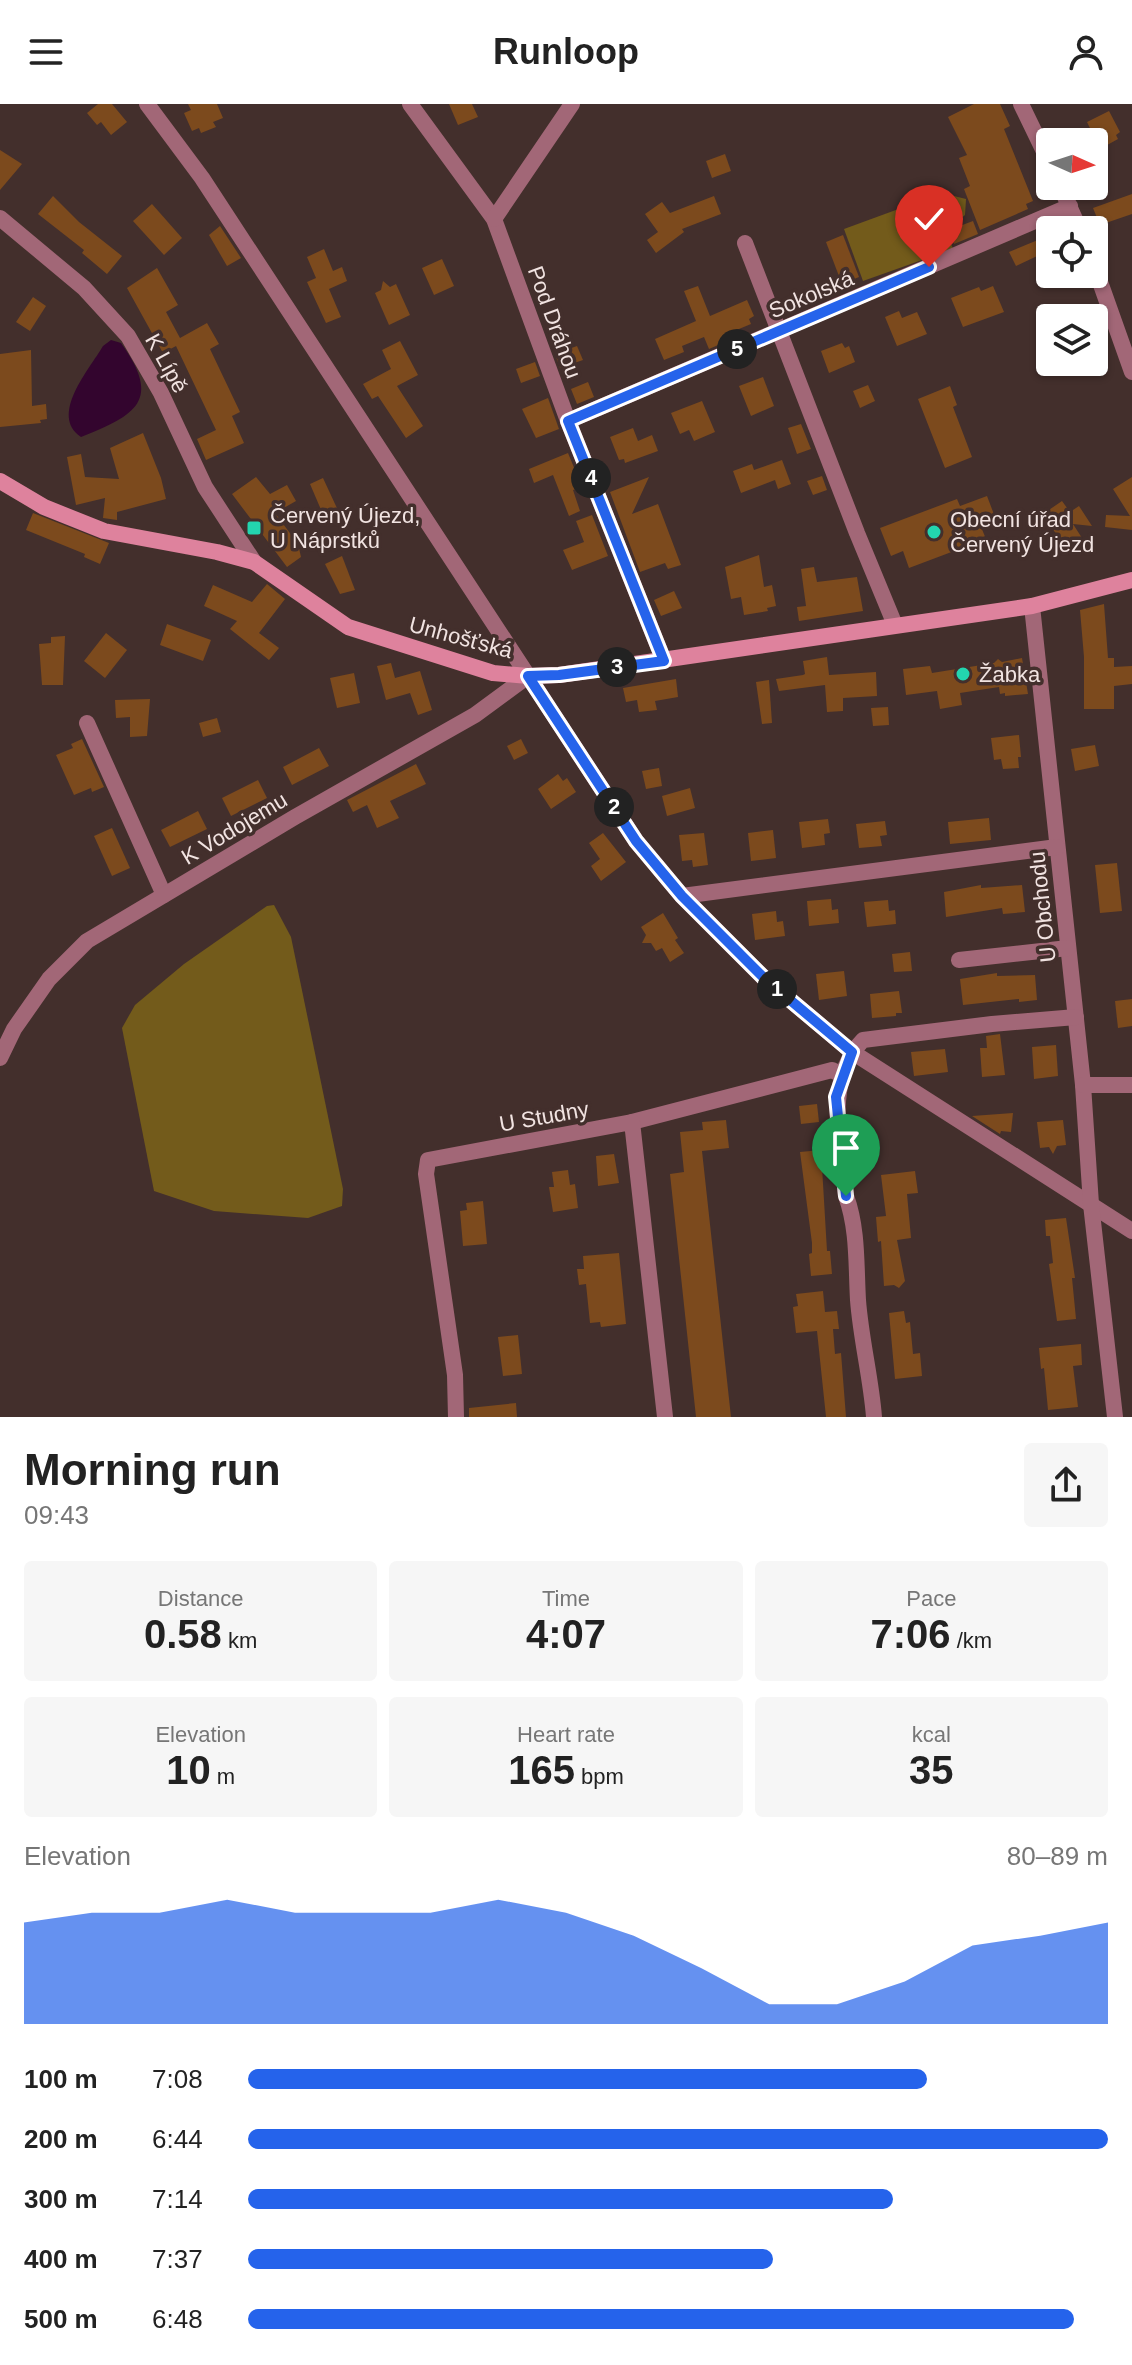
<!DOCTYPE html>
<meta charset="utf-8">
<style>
body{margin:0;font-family:Arial,sans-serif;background:#f6f6f6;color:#222;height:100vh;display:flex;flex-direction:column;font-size:30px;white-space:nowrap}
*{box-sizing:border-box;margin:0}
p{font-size:26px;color:#767676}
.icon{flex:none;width:44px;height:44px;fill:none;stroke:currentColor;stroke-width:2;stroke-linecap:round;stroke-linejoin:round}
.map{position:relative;height:1313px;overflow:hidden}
.panel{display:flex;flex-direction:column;background:#fff;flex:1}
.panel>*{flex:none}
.needle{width:52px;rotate:93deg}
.fabs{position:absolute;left:1036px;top:24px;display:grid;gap:16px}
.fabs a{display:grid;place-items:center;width:72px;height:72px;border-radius:8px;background:#fff;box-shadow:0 2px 6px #0004;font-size:40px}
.pin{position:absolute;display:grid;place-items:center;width:68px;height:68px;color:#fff;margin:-82px -34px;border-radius:50% 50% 50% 0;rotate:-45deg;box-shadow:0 0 8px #0007}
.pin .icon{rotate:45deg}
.km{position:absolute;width:40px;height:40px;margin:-20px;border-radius:50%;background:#222;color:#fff;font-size:22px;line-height:40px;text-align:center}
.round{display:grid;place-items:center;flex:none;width:84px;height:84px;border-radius:8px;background:#f6f6f6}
.overview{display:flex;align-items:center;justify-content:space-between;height:136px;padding:0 24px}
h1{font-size:44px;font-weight:700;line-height:60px}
.metrics{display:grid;grid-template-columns:repeat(3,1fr);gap:12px;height:136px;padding:8px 24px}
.metrics div{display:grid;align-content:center;border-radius:8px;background:#f6f6f6;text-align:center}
.metrics b{font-size:40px;font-weight:700}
.metrics small{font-size:22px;font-weight:400}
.metrics p{font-size:22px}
.chart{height:224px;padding:16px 24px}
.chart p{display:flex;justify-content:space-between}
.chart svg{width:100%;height:144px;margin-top:8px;fill:#2563eb;opacity:.7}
ul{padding:0 24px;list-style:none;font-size:26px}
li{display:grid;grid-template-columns:128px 96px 1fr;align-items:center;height:60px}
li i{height:20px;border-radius:10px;background:#2563eb}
header{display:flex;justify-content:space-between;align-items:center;height:104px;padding:0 24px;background:#fff;font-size:36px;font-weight:700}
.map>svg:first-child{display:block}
.green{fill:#735b1b}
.water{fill:#33052e}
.building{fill:#7c4a1d}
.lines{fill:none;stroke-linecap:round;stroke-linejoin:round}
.minor{stroke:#a26777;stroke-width:16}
.tertiary{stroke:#a26777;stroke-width:16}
.secondary{stroke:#de829d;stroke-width:16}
.route-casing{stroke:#fff;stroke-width:16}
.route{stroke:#2563eb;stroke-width:10}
.poi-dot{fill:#23d5af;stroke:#432f2c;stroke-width:3}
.labels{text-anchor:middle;stroke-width:7;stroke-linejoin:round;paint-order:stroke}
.street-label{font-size:22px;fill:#f1e3e1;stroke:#432f2c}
.poi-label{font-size:22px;fill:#f1e3e1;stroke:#432f2c;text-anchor:start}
</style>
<header><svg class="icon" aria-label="menu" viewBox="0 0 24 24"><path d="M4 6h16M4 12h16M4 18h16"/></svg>Runloop<svg class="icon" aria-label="person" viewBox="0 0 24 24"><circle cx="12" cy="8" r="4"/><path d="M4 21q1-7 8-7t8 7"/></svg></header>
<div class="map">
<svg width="1132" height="1313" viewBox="0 0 1132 1313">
<rect width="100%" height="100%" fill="#432f2c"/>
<!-- green -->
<g class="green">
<path d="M934 92 953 145 863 177 844 125Z"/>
<path d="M954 92 966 95 965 111 953 121 945 115 944 95Z"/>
<path d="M274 801 291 833 343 1085 342 1102 308 1114 214 1107 154 1087 122 924 135 901 184 860 267 802Z"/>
</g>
<!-- water -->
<path class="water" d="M111 236 121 239C162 296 137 311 81 333 49 311 89 266 103 242Z"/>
<!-- building -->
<g class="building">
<path d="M98 0H112L127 18 111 31 101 18 97 21 87 9Z"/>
<path d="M188 0H217L223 14 213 18 216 23 201 29 199 24 192 27 184 9 191 6Z"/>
<path d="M449 0H472L478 13 458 21Z"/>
<path d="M974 0H1000L1010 22 1004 25 1033 97 1026 100 1028 105 980 126 964 85 970 82 959 54 967 51 948 13Z"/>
<path d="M1109 7 1120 28 1116 31 1118 35 1100 45 1087 18Z"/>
<path d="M0 46 22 60 0 86Z"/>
<path d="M725 50 731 67 712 74 706 57Z"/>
<path d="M1132 90V110L1100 121 1093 104Z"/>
<path d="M53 92 79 118 122 152 107 170 82 149 84 146 38 110Z"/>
<path d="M714 92 721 110 682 125 684 128 656 149 647 136 658 128 645 110 662 98 670 109Z"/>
<path d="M152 100 182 134 164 151 133 117Z"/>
<path d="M973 117 978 130 954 140 949 126Z"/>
<path d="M220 122 241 154 227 162 209 131Z"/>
<path d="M843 131 859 173 842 180 826 138Z"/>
<path d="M1050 131V146L1016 162 1009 148Z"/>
<path d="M324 145 333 167 342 163 347 177 329 185 341 213 326 219 307 178 316 174 307 153Z"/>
<path d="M442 155 454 182 434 191 422 164Z"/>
<path d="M157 164 178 201 166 208 180 234 207 219 219 240 210 245 240 308 232 312 244 339 206 356 197 335 216 326 176 242 163 249 127 184Z"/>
<path d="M383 177 390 183 396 180 410 211 389 221 375 189 381 186Z"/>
<path d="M698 182 710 212 747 196 754 212 749 215 751 220 722 232 725 238 709 245 704 233 682 242 684 248 664 256 655 235 696 217 684 187Z"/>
<path d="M993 182 1004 208 963 223 951 194 979 183 981 187Z"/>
<path d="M33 193 46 202 30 227 16 218Z"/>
<path d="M899 207 902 214 917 208 927 230 897 242 885 213Z"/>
<path d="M400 237 418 271 397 282 423 322 406 334 378 292 372 295 363 280 391 265 382 246Z"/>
<path d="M842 239 845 244 849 242 855 258 829 269 821 247Z"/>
<path d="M577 242 583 256 560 264 555 250Z"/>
<path d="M31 246 32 302 46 300 47 315 40 316 41 319 0 323V250Z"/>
<path d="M535 258 540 272 521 279 516 265Z"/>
<path d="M763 273 774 302 751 312 739 282Z"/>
<path d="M588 278 594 293 577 300 571 285Z"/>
<path d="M868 281 875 297 860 304 853 287Z"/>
<path d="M950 282 957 301 953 303 972 353 945 364 918 295Z"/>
<path d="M548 294 559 325 536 334 522 305Z"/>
<path d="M702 297 715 328 694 337 689 326 680 330 671 309Z"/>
<path d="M801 320 811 345 797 350 788 324Z"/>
<path d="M633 324 638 337 652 331 658 347 625 359 624 355 619 356 610 333Z"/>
<path d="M143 329 161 374 166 395 117 408V416L103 414 105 394 76 401 67 353 81 350 85 373 119 375 110 344Z"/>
<path d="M568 349 582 383 573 386 580 407 569 412 553 371 534 379 529 365Z"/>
<path d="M782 356 791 380 778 385 775 376 741 389 733 367 752 360 754 366Z"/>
<path d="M822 372 827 386 813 391 807 377Z"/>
<path d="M256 373 270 390 287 381 296 397 275 409 298 440 301 453 287 463 232 390Z"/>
<path d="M649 373 632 410 658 400 681 461 668 465 665 459 640 468 610 388Z"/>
<path d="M1132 373V426L1105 423 1106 411 1130 412 1113 385Z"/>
<path d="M323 374 342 415 328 422 310 380Z"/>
<path d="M987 392 995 413 979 418 986 435 909 464 903 447 891 452 880 424 957 395 960 402Z"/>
<path d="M1062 397 1070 408 1079 402 1092 422 1073 420 1082 434 1066 445 1043 410Z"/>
<path d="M33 409 109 439 100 460 84 453 85 450 26 426Z"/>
<path d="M592 411 608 452 572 466 563 446 584 438 576 417Z"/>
<path d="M759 451 764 483 772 481 776 502 767 504 768 507 744 511 741 493 731 495 725 463Z"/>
<path d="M342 452 355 486 340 490 325 460Z"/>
<path d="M814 463 817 478 857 473 863 507 799 517 797 503 806 502 801 465Z"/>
<path d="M267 480 285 495 259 529 279 544 269 556 230 525 237 517 204 502 213 481 252 498Z"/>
<path d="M674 487 682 504 661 512 654 496Z"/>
<path d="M1104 500 1108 554H1114V563L1132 562V580L1114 582V605H1084V553L1080 506Z"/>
<path d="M167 520 211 536 203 557 160 541Z"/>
<path d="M106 529 127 546 105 574 84 557Z"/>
<path d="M65 532 63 581H42L39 540 51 539V533Z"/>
<path d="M827 553 829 571 876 568 877 592 843 594V607L827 608 825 581 779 587 776 575 803 571 805 570 803 557Z"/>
<path d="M1022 554 1028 590 1005 592V589L1000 590 999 583 960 589 962 601 940 605 937 587 906 591 903 565 930 562 932 569 994 559 998 555 1002 558Z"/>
<path d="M391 559 395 574 420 567 432 606 418 611 410 589 386 596 377 562Z"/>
<path d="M354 569 360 599 337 604 330 574Z"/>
<path d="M676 575 678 593 655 597 657 606 639 608 637 596 626 598 623 584Z"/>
<path d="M769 576 772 619 762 620 756 578Z"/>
<path d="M150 595 147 632 130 633V613L116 614 115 596Z"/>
<path d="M888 603 889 621 873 622 871 604Z"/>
<path d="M217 614 221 628 203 633 199 619Z"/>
<path d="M1019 631 1021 653H1018L1019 664 1003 665 1001 655 994 656 991 634Z"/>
<path d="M82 635 104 683 92 688 91 684 74 691 56 651 73 644 71 640Z"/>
<path d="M521 635 528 649 514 656 507 642Z"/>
<path d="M1095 641 1099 662 1075 667 1071 645Z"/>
<path d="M319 644 329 662 292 681 283 663Z"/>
<path d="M416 660 426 680 390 697 399 714 377 724 367 701 353 708 347 696Z"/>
<path d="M659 664 662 682 646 685 642 667Z"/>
<path d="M558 670 563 677 567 674 576 688 551 705 538 685Z"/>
<path d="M258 676 267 694 231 712 222 694Z"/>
<path d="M690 684 695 704 667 712 662 692Z"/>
<path d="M198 707 207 725 170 743 161 726Z"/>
<path d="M989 714 991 736 950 740 948 718Z"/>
<path d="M828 715 830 729 824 730 825 741 802 744 799 718Z"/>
<path d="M885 717 887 731 880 732 882 742 859 744 856 720Z"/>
<path d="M112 724 130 764 112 772 94 732Z"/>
<path d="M773 726 776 754 751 757 748 729Z"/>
<path d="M603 729 626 758 601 777 591 762 600 755 589 739Z"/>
<path d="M704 729 708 761 693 763 692 756 682 757 679 731Z"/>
<path d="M1117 759 1122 807 1100 809 1095 761Z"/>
<path d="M981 781V784L1022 781 1025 808 1003 810 1002 804 946 813 944 788Z"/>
<path d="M831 795 832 806 838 805 839 819 809 822 807 797Z"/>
<path d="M888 796 889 807 895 806 896 820 867 823 864 798Z"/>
<path d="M776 807 777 818 783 817 785 832 755 836 752 810Z"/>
<path d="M663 809 678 834 675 836 684 849 670 858 662 844 656 847 651 839H642L646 831 641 823Z"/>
<path d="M910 848 912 867 894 868 892 850Z"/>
<path d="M844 867 847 892 819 896 816 870Z"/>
<path d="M997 869V872L1035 871 1037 896 1019 898V895L963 901 960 875Z"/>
<path d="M899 887 902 909H896V912L872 914 870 890Z"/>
<path d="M1132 895V922L1118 924 1115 897Z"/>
<path d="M1000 930 1005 971 982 973 980 944H987L986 932Z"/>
<path d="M1056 941 1058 972 1034 975 1032 943Z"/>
<path d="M945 945 948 968 914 972 911 948Z"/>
<path d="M817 1000 819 1018 801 1020 799 1002Z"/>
<path d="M1013 1009 1011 1028 1001 1027 1000 1030 972 1012Z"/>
<path d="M726 1016 729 1044 702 1047 731 1313H696L670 1070 684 1068 680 1028 703 1026 702 1018Z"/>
<path d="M1063 1016 1066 1041 1057 1042 1053 1050 1049 1043 1040 1044 1037 1018Z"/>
<path d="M821 1046 827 1147H830L832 1170 811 1172 809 1150 812 1149V1139L800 1048Z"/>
<path d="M614 1050 619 1079 598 1082 596 1052Z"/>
<path d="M568 1066 570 1081 575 1080 578 1104 553 1108 549 1083H554L552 1068Z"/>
<path d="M915 1067 918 1089 907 1090 911 1134 897 1136 905 1177 899 1184 894 1181 884 1182 881 1137 878 1138 876 1113 886 1112 881 1071Z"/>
<path d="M483 1097 487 1140 463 1142 460 1107 467 1106 466 1099Z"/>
<path d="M1066 1114 1075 1174H1072L1076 1215 1057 1217 1049 1160 1053 1159 1050 1132H1046L1045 1116Z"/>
<path d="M619 1149 626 1220 601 1223 600 1218 590 1219 586 1180 579 1181 577 1165H584L583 1152Z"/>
<path d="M823 1187 825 1208 837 1207 839 1225H833L835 1250 841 1249 846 1313H826L817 1227 796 1229 793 1203 798 1202 796 1190Z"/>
<path d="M904 1207 906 1219 910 1218 913 1250 920 1249 922 1272 895 1275 889 1209Z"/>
<path d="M518 1231 522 1270 503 1272 498 1233Z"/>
<path d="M1081 1240 1082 1261 1073 1262 1078 1303 1048 1306 1044 1264 1041 1265 1039 1244Z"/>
<path d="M516 1299 517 1313H469V1304Z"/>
</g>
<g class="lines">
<!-- minor -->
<g class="minor">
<path d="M147 0 202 74 636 737 682 792 764 874 852 948 1132 1127"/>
<path d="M410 0 494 115 568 317 664 557"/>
<path d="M0 114 84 184 128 232 161 289 205 383 254 458"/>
<path d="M494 115 572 0"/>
<path d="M745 139 857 429 895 521"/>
<path d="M568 317 1070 102"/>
<path d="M1032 502 1083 981 1091 1100 1115 1313"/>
<path d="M87 619 164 791"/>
<path d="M682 792 1057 743"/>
<path d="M959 856 1068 844"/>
<path d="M0 954 14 925 49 875 87 837 295 713 475 611 528 572"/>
<path d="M1083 981H1132"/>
<path d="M632 1018 832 966 842 971"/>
<path d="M456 1313 455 1271 426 1070 428 1056 632 1018 665 1313"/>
<path d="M874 1313C871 1274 861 1236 858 1196 856 1161 858 1125 846 1092 841 1041 823 977 863 936L992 920 1076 913"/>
</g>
<!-- tertiary -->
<g class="tertiary">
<path d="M1021 0 1050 60"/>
<path d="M1060 82 1080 126"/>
<path d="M1094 161 1132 268"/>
</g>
<!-- secondary -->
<path class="secondary" d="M0 377 44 403 104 427 217 448 254 458 348 523 493 569 528 572 559 571 1032 502 1132 476"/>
</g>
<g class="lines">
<!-- route casing -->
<g class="route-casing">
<path id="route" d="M846 1092 836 993 852 948 764 874 682 792 636 737 528 572 559 571 664 557 568 317 929 163"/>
</g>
<!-- route -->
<use href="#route" class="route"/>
</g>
<!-- markers -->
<g class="poi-dot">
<rect x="246" y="416" width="16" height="16" rx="4"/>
<circle cx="934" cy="428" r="8"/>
<circle cx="963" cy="570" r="8"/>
</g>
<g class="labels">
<!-- street labels -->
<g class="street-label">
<text transform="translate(811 190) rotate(-23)" y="8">Sokolská</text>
<text transform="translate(555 218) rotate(70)" y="8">Pod Dráhou</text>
<text transform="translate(167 259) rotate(61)" y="8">K Lípě</text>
<text transform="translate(461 533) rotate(15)" y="8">Unhošťská</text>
<text transform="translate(234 724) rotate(-31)" y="8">K Vodojemu</text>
<text transform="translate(1042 803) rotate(-96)" y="8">U Obchodu</text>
<text transform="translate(544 1012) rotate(-10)" y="8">U Studny</text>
</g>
<!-- poi labels -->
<g class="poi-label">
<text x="270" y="419">Červený Újezd,<tspan x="270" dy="25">U Náprstků</tspan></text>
<text x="950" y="423">Obecní úřad<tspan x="950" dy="25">Červený Újezd</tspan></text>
<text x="979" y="578">Žabka</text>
</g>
</g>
</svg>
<div class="fabs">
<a><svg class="needle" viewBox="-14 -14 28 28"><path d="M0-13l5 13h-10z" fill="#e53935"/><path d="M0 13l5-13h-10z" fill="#767676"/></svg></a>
<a><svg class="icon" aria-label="locate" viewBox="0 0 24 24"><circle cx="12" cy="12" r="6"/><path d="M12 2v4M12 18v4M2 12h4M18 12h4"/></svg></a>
<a><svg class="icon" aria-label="layers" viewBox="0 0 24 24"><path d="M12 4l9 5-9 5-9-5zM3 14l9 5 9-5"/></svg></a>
</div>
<div class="pin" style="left:846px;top:1092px;background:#1e9e55"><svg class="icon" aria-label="arrive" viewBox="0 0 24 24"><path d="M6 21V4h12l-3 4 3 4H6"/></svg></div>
<div class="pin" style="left:929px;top:163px;background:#d93025"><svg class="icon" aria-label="check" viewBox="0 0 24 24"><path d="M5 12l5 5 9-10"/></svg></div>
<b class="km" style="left:777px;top:885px">1</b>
<b class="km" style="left:614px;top:703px">2</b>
<b class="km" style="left:617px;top:563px">3</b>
<b class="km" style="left:591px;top:374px">4</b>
<b class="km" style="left:737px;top:245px">5</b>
</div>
<section class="panel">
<div class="overview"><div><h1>Morning run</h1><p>09:43</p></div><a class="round"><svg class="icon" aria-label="share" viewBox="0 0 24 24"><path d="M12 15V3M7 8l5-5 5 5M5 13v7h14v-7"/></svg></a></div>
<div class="metrics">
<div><p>Distance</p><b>0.58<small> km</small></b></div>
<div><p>Time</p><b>4:07</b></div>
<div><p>Pace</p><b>7:06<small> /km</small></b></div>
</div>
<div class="metrics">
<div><p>Elevation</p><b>10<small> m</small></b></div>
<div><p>Heart rate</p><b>165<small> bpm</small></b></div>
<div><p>kcal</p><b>35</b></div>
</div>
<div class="chart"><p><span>Elevation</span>80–89 m</p>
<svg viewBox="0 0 160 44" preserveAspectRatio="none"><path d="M0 44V13L10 10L20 10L30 6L40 10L50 10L60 10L70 6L80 10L90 17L100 27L110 38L120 38L130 31L140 20L150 17L160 13V44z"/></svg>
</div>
<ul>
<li><b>100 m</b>7:08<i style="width:79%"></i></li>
<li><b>200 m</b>6:44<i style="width:100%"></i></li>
<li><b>300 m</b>7:14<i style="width:75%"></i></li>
<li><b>400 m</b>7:37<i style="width:61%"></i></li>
<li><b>500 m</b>6:48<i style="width:96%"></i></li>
</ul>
</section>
